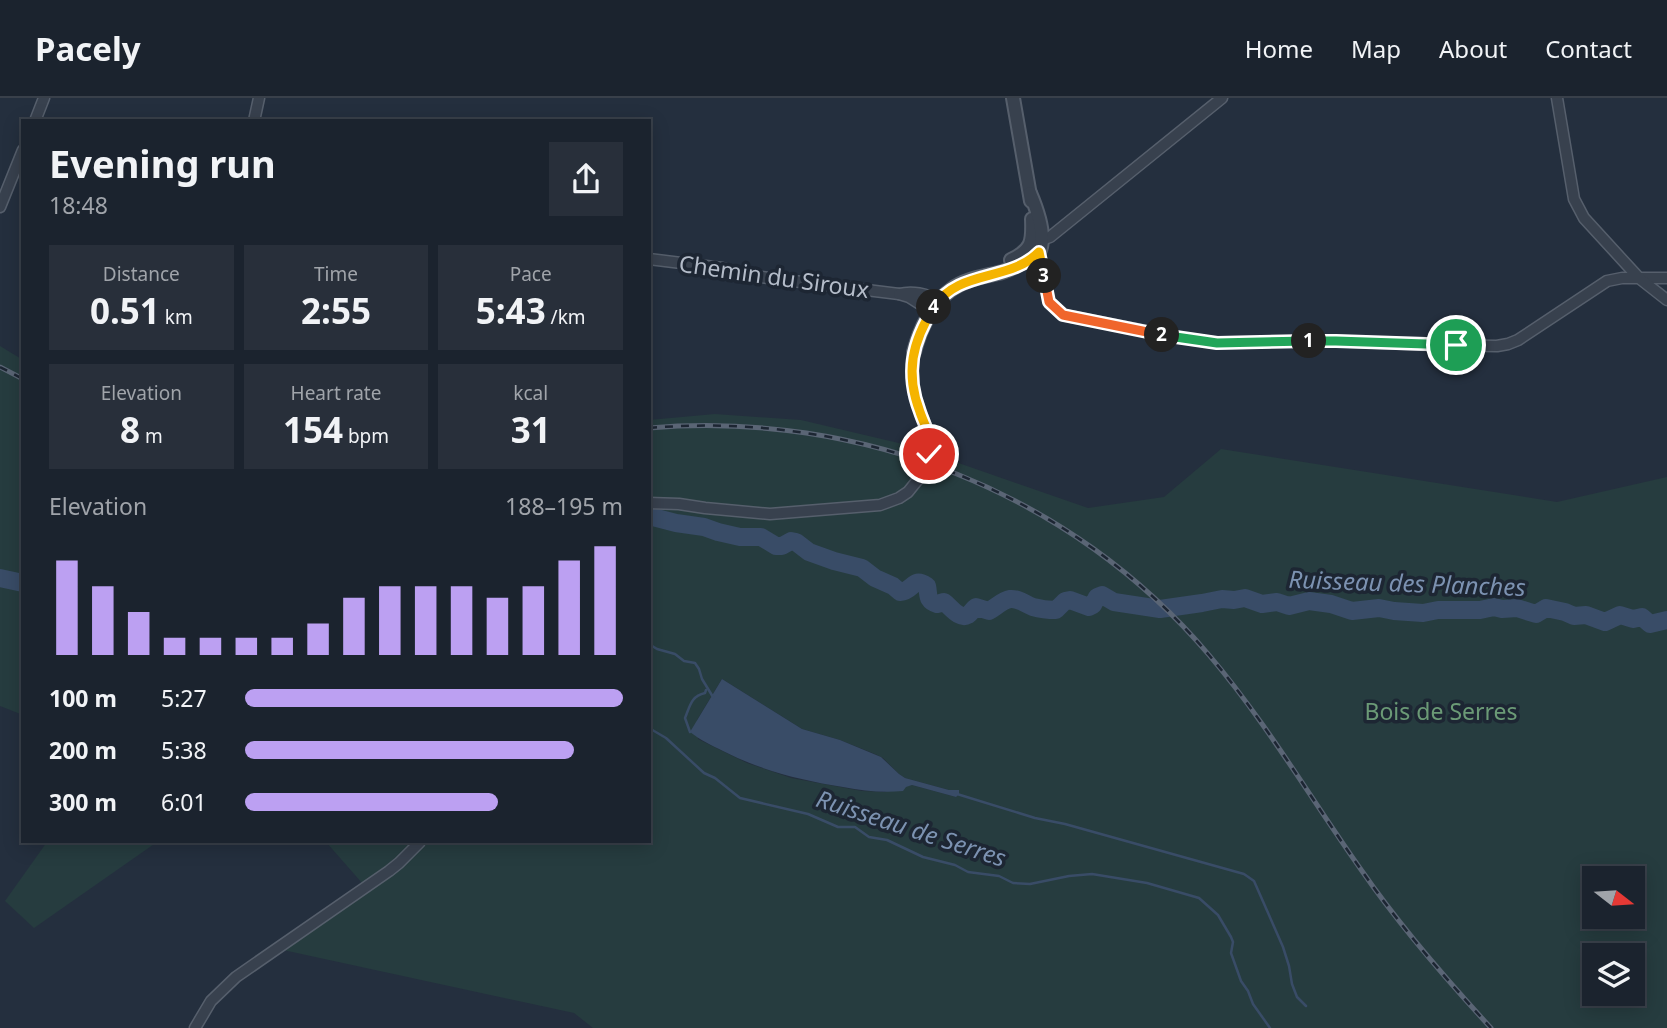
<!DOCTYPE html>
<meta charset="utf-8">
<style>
body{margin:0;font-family:"Noto Sans",sans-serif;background:#282f3a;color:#f1f3f6;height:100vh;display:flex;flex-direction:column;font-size:26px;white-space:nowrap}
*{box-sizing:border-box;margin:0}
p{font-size:23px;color:#a0a4aa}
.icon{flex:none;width:38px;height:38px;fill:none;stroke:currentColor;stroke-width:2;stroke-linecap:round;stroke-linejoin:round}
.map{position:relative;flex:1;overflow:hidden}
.sheet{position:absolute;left:21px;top:21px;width:630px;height:724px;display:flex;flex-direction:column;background:#1b232e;border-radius:0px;box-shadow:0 4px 18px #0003,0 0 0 2px #39404a}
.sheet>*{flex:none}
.needle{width:46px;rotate:107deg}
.buttons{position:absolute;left:1582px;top:768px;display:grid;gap:14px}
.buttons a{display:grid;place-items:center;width:63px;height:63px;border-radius:0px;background:#1b232e;box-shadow:0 4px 18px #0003,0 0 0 2px #39404a;font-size:35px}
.pin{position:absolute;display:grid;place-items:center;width:60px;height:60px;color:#fff;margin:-30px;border:4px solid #fff;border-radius:50%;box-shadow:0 2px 7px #0007}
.km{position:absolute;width:35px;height:35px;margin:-18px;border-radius:50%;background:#222;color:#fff;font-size:19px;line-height:35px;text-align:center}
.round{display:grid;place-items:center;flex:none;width:74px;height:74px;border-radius:0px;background:#282f3a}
.overview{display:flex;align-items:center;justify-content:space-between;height:119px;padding:0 28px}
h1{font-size:38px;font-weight:700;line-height:52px}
.figures{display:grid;grid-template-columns:repeat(3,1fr);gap:10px;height:119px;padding:7px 28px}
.figures div{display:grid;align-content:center;border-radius:0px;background:#282f3a;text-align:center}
.figures b{font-size:35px;font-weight:700}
.figures small{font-size:19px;font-weight:400}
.figures p{font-size:19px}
.chart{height:196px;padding:14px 28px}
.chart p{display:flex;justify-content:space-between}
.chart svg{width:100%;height:126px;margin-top:7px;stroke:#bca0f2;stroke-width:6}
ul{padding:0 28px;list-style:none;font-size:23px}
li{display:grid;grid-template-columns:112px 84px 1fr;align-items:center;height:52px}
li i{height:18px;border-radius:9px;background:#bca0f2}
header{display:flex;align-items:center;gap:42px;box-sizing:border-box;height:98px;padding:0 35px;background:#1b232e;border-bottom:2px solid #39404a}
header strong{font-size:33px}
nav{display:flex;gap:38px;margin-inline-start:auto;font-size:24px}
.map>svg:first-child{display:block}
.green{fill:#263c3f;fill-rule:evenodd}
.water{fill:#394c67}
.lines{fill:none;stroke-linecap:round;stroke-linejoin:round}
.stream{stroke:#394c67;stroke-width:2.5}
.river{stroke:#394c67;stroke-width:18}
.minor-casing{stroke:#565f6c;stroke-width:13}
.tertiary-casing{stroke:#565f6c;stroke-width:16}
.minor{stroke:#38414e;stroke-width:10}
.tertiary{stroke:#38414e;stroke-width:12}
.rail-casing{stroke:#5a6575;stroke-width:5}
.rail{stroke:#1d2633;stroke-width:2.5;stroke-dasharray:8;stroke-linecap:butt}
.split-1-casing{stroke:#fff;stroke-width:14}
.split-2-casing{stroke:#fff;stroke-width:14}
.split-3-casing{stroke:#fff;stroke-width:14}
.split-4-casing{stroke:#fff;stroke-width:14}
.split-5-casing{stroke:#fff;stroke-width:14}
.split-1{stroke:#22a559;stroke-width:9}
.split-2{stroke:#22a559;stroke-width:9}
.split-3{stroke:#f0652b;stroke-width:9}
.split-4{stroke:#f5b400;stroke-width:9}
.split-5{stroke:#f5b400;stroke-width:9}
.labels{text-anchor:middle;stroke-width:7;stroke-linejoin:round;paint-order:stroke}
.street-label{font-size:23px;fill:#b4bcc9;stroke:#1d2633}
.park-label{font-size:23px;fill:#6b9a76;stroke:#1d2633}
.water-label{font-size:24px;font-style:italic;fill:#7c92b1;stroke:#1d2633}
</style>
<header>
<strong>Pacely</strong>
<nav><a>Home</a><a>Map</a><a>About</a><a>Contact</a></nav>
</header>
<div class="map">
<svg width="1667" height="930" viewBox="0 0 1667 930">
<rect width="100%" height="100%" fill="#242f3e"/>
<!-- green -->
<g class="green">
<path d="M0 248 23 262V617L0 608Z"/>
<path d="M715 316 801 322 907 347 1088 410 1164 399 1221 351 1557 404 1667 379V930H593L574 915 283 852 362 785 326 744H649V322ZM722 581 802 631 840 642 875 656 883 660 899 676 905 680 949 692H957L956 699 912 687 884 694 862 693 791 680 747 665 704 644 698 641 697 622ZM1594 780H1633V819H1594ZM1594 858H1633V896H1594Z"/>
<path d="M47 744H157L34 830 5 803Z"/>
</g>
<!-- water -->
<path class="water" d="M722 581 802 631 840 642 881 659 899 676 905 680 949 692H959V696L956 699 912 687 906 689 903 693C883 695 864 693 843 689 801 682 762 673 723 653 711 647 700 642 690 634Z"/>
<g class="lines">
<!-- stream -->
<g class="stream">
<path d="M649 546 657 551 675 556 684 563 695 565 699 571 702 581 713 599"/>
<path d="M649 630 666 640 704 675 715 680 740 700 808 716 838 729H855L869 739 887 742 923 759 955 767 968 774 999 778 1013 785 1030 786 1069 778 1092 776 1147 785 1199 800 1218 817 1231 839 1233 844 1231 855 1241 883 1248 893 1253 906 1270 930"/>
<path d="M690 634 685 620C690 608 691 598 705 595L706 592"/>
<path d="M957 696 1035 720 1065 726 1244 776 1254 783 1283 849 1289 868 1292 886 1297 899 1306 908"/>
</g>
<!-- river -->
<g class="river">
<path d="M649 418 676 425 704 429 718 434 740 439H761L776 448H782L791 443 796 444 809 454 834 463 862 470 875 480 893 488 900 494C914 493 912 478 927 488 929 496 926 503 937 506L944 504C950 508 959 522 968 517 971 515 973 511 976 509L989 513C996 509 1003 502 1010 501 1018 500 1025 506 1033 509 1040 511 1049 512 1056 512L1065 503 1070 502 1089 509 1093 507 1097 499 1102 497 1114 504 1160 511 1202 505 1222 501 1234 502 1245 500 1262 506 1277 504 1289 508 1309 503 1331 506 1352 513 1379 510 1394 513 1423 515 1438 512H1480L1494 509 1502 511 1517 510 1536 516 1546 510 1565 514 1574 518 1586 517 1605 524 1620 517 1633 521 1642 519 1650 526 1667 522"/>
<path d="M0 480 23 485"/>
</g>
<!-- minor casing -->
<g class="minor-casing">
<g id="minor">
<path d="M1557 0 1574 101 1584 120 1639 180H1667"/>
<path d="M35 23 44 0"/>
<path d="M254 23 259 0"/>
<path d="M0 109 23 52"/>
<path d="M1036 144 1050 139 1222 0"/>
<path d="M1038 152 1039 154 1049 204 1063 217 1176 239 1217 245 1336 243 1433 247 1497 248 1508 246 1518 242 1607 183 1622 180H1639L1667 202"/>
<path d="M649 161 722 170 745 177 899 196"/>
<path d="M931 213 909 199 899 196C911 193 928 195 937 203"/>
<path d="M649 405 679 406 705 410 770 416 880 407 899 400 908 394 920 379 931 351 930 340 914 296 912 262 914 254"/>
<path d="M195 930 211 903 236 879 389 773 399 765 420 744"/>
</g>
</g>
<!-- tertiary casing -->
<g class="tertiary-casing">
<g id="tertiary">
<path d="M1013 0 1031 103"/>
<path d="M1011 162C1032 152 1033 144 1032 121"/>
<path d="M914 254C920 231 932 205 952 191 966 181 982 179 998 175 1005 174 1012 170 1018 167 1024 164 1032 162 1037 157 1049 143 1036 109 1030 95"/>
</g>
</g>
<!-- minor -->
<use href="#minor" class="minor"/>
<!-- tertiary -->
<use href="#tertiary" class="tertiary"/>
<!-- rail casing -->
<g class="rail-casing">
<g id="rail">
<path d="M0 269 23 281"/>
<path d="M649 330C860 312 1072 395 1209 557 1266 624 1311 701 1362 773 1400 828 1445 880 1491 930"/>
</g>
</g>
<!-- rail -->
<use href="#rail" class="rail"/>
</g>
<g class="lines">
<!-- split-1 casing -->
<g class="split-1-casing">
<path id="split-1" d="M1309 243H1336L1456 247"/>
</g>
<!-- split-2 casing -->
<g class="split-2-casing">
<path id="split-2" d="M1162 237 1217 245 1309 243"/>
</g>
<!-- split-3 casing -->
<g class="split-3-casing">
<path id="split-3" d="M1044 178 1049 204 1063 217 1162 237"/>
</g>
<!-- split-4 casing -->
<g class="split-4-casing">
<path id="split-4" d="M934 209C958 171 1010 184 1039 154L1044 178"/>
</g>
<!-- split-5 casing -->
<g class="split-5-casing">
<path id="split-5" d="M929 356C933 340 925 329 920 314 905 275 912 244 934 209"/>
</g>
<!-- split-1 -->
<use href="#split-1" class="split-1"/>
<!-- split-2 -->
<use href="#split-2" class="split-2"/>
<!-- split-3 -->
<use href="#split-3" class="split-3"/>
<!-- split-4 -->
<use href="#split-4" class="split-4"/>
<!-- split-5 -->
<use href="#split-5" class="split-5"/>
</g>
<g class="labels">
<!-- street labels -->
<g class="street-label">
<text transform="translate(774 179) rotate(8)" y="8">Chemin du Siroux</text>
</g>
<!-- park labels -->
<g class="park-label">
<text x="1441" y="622">Bois de Serres</text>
</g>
<!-- water labels -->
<g class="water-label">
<text transform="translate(1407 486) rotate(2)" y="8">Ruisseau des Planches</text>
<text transform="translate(911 731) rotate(18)" y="8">Ruisseau de Serres</text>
</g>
</g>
</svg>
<div class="buttons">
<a><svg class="needle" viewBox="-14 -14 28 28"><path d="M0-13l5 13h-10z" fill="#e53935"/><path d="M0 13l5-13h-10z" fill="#a0a4aa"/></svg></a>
<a><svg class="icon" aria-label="layers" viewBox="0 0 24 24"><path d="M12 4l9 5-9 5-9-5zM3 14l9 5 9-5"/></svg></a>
</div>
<div class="pin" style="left:1456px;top:247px;background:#1e9e55"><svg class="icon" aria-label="arrive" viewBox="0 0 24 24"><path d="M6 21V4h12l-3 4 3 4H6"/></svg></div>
<div class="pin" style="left:929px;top:356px;background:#d93025"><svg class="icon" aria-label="check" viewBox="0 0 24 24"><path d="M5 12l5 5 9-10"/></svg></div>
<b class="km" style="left:1309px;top:243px">1</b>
<b class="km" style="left:1162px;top:237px">2</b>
<b class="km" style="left:1044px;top:178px">3</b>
<b class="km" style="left:934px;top:209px">4</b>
<section class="sheet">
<div class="overview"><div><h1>Evening run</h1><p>18:48</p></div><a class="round"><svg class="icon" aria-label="share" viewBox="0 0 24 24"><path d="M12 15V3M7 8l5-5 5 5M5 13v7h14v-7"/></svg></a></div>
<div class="figures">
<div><p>Distance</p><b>0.51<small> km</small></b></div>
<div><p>Time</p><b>2:55</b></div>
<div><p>Pace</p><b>5:43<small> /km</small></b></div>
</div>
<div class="figures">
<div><p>Elevation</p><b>8<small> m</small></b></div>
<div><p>Heart rate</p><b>154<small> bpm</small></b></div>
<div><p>kcal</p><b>31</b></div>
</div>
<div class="chart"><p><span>Elevation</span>188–195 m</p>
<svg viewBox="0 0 160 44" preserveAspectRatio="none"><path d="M5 44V11M15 44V20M25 44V29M35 44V38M45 44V38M55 44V38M65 44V38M75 44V33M85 44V24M95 44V20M105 44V20M115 44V20M125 44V24M135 44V20M145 44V11M155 44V6"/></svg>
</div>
<ul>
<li><b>100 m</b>5:27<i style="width:100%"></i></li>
<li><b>200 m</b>5:38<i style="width:87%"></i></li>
<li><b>300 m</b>6:01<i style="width:67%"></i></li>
</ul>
</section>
</div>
